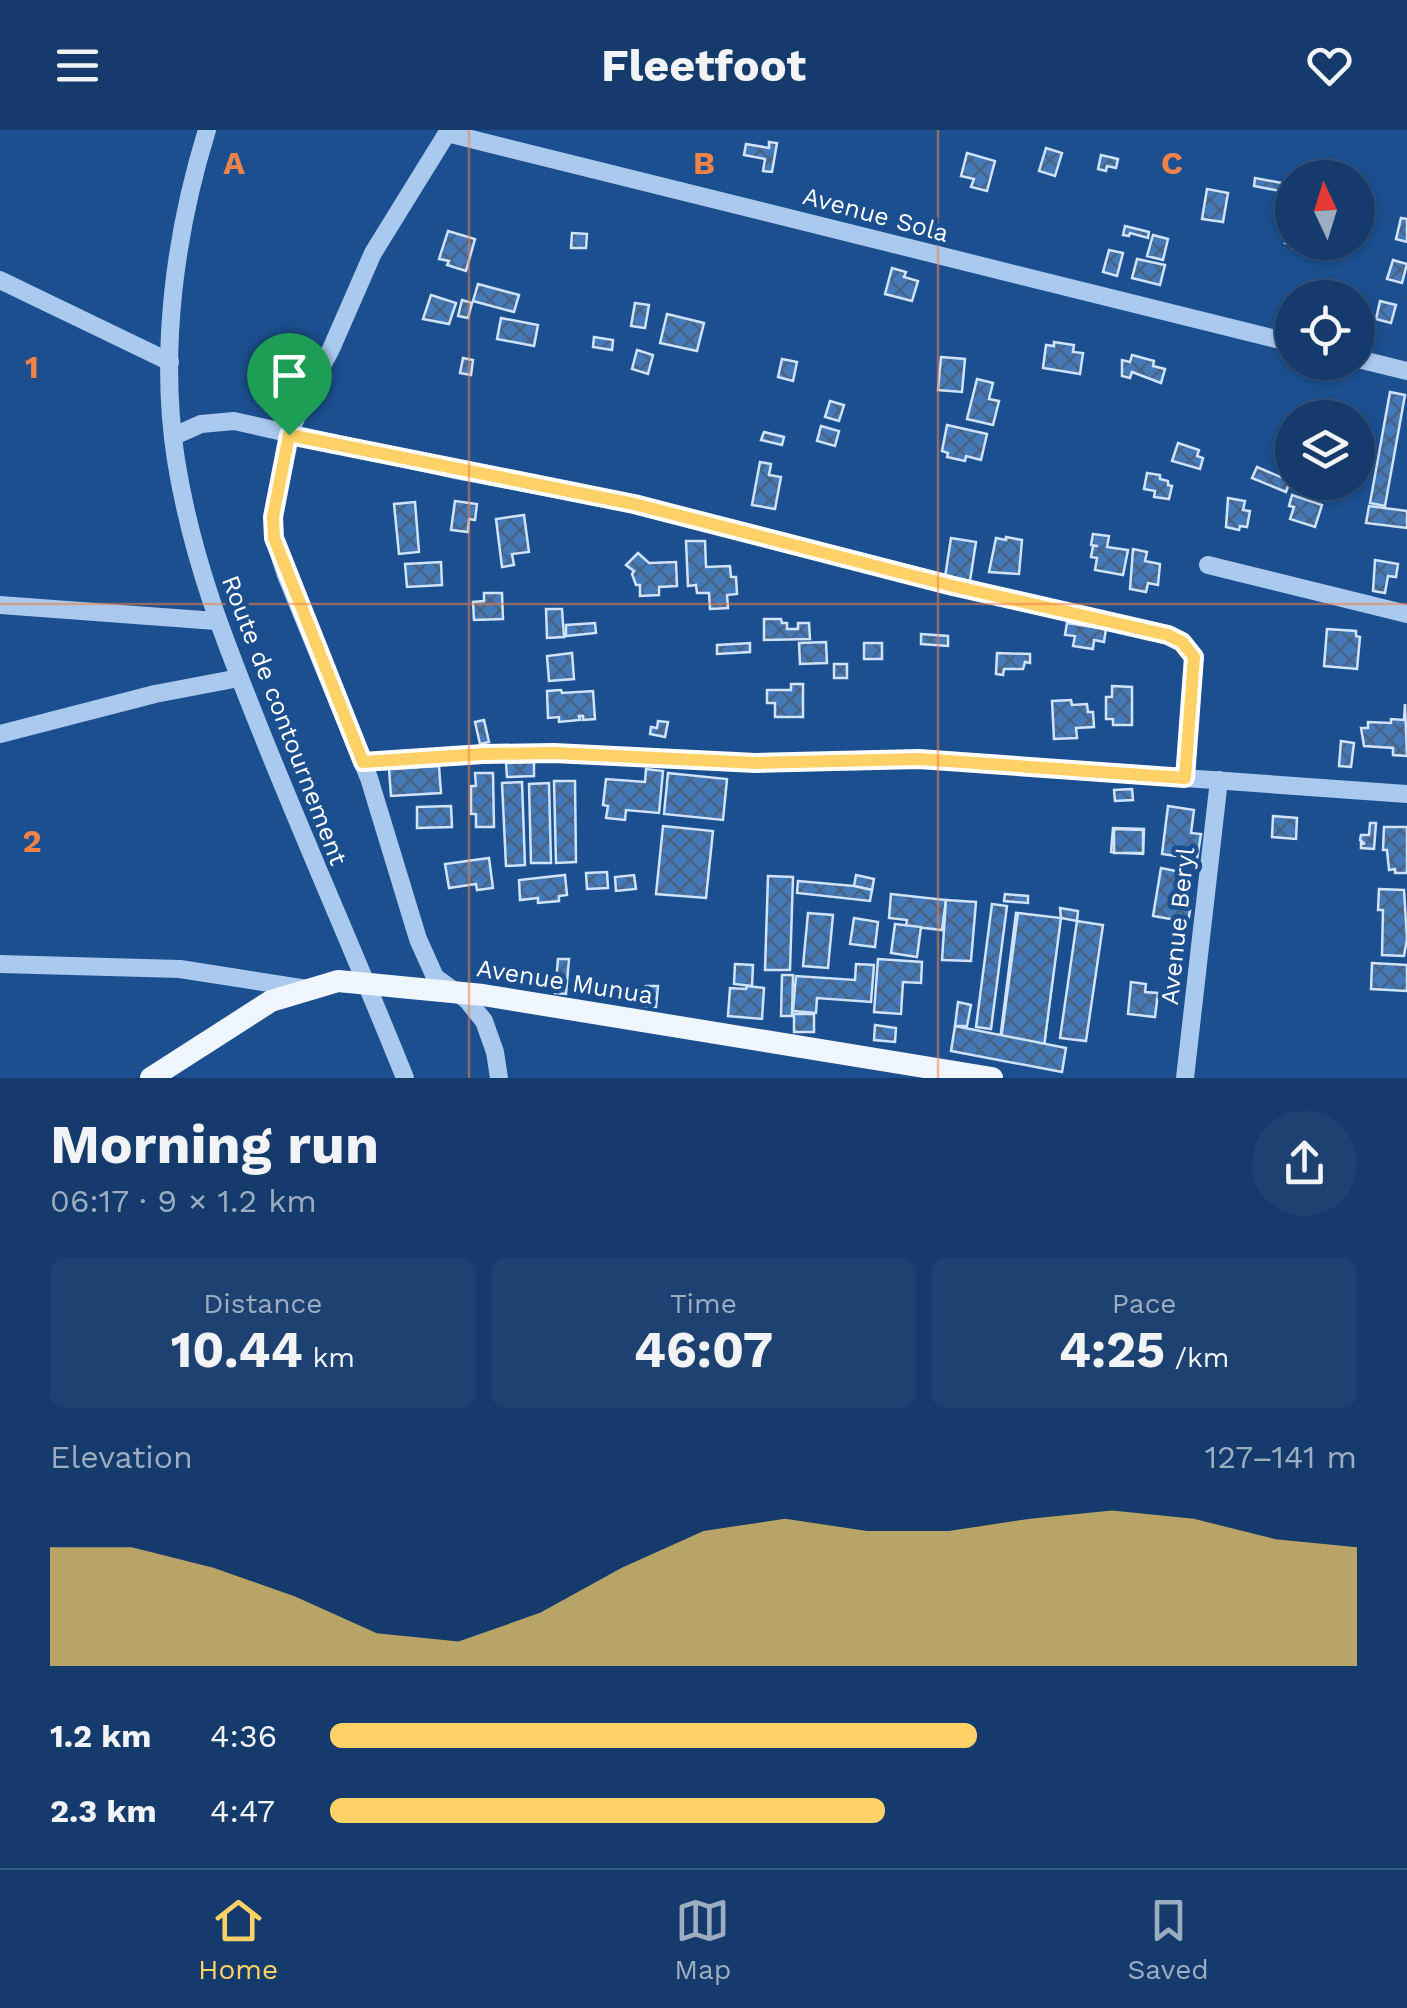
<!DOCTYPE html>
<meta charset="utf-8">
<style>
body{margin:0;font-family:"Work Sans",sans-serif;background:#1d4271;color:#f1f3f6;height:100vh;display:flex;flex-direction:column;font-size:38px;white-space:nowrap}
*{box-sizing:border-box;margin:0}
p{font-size:32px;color:#9dadc1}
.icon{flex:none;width:55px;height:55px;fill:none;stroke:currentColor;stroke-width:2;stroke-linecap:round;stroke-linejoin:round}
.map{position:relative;height:948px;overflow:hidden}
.panel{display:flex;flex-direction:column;background:#143b6b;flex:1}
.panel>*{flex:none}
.needle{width:65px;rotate:356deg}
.fabs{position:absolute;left:1275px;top:30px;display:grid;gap:20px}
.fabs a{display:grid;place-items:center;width:100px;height:100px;border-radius:50%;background:#143b6b;box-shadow:0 2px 8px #0004,0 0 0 2px #33557e;font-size:50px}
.pin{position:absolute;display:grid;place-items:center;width:85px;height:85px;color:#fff;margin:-102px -42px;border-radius:50% 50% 50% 0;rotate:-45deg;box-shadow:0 0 10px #0007}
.pin .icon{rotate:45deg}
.round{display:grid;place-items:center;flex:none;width:105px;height:105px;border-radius:52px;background:#1d4271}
.summary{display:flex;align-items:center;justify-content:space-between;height:170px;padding:0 50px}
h1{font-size:55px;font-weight:700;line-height:75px}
.stats{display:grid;grid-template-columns:repeat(3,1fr);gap:15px;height:170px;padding:10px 50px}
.stats div{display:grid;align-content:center;border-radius:15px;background:#1d4271;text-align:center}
.stats b{font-size:50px;font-weight:700}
.stats small{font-size:28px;font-weight:400}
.stats p{font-size:28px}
.chart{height:280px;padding:20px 50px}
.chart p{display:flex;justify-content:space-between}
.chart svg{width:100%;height:180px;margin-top:10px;fill:#ffd166;opacity:.7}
ul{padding:0 50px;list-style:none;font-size:32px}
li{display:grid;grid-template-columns:160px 120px 1fr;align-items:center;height:75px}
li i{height:25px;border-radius:12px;background:#ffd166}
header{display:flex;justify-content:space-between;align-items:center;height:130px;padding:0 50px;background:#143b6b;font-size:45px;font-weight:700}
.tabs{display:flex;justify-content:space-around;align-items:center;height:140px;border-top:2px solid #33557e;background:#143b6b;font-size:28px;color:#9dadc1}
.tabs a{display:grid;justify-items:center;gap:5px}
.tabs .selected{color:#ffd166}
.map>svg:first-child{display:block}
.building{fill:url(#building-cross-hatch);stroke:#cfe3fa;stroke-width:2.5}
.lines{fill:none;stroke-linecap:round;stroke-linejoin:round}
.minor{stroke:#a9c9ee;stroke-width:18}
.major{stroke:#f0f6ff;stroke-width:22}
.route-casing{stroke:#fff;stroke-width:20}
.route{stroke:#ffd166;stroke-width:12}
.grid{fill:none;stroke:#ee8249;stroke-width:2.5;stroke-opacity:0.55}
.labels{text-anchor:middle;stroke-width:9;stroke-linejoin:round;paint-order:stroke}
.street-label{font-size:25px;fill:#fff;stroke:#1b4f8f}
.grid-label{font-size:32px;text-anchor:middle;font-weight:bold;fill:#ee8249;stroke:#1b4f8f;stroke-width:9;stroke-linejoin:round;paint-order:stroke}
</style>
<header><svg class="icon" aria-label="menu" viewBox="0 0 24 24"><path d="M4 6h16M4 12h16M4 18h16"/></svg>Fleetfoot<svg class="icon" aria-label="heart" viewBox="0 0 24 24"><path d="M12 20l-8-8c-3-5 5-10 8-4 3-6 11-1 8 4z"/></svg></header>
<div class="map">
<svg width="1407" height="948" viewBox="0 0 1407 948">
<defs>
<pattern id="building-cross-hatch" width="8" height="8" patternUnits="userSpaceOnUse" patternTransform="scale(2.5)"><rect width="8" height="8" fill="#4478b7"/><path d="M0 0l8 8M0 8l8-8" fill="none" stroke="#486282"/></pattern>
</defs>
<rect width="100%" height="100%" fill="#1b4f8f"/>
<!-- building -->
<g class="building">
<path d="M769 12 777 13 772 42 763 41 765 29 744 25 746 14 769 18Z"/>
<path d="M1046 18 1062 23 1055 46 1039 41Z"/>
<path d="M967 23 995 31 987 61 971 57 974 49 961 46Z"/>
<path d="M1101 25 1118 29 1116 38 1107 36 1106 41 1098 39Z"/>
<path d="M1255 48 1282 53 1280 61 1254 56Z"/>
<path d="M1207 59 1228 63 1223 92 1202 89Z"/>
<path d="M1401 88 1407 89V112L1396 109Z"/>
<path d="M1289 94H1292V112H1329L1327 122 1293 119 1295 115 1285 113Z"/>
<path d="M1125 96 1149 102 1148 108 1130 103 1129 106 1123 105Z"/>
<path d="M448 101 475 109 466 141 447 135 449 131 439 129Z"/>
<path d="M572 103 587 104 586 118H571Z"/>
<path d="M1153 105 1168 109 1163 130 1147 126Z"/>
<path d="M1109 120 1123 123 1117 146 1103 142Z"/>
<path d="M1137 129 1165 135 1160 155 1132 148Z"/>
<path d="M1393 130 1407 134 1402 153 1387 149Z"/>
<path d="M892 138 906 142 904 147 918 151 912 171 885 164Z"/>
<path d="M478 154 519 165 514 182 473 171Z"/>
<path d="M431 165 456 173 449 194 423 189Z"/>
<path d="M462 170 472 173 468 188 458 186Z"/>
<path d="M1380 171 1396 175 1391 193 1376 189Z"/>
<path d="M635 173 649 175 645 198 631 196Z"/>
<path d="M667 184 704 193 697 221 660 213Z"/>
<path d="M501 188 538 195 534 216 497 209Z"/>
<path d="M594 207 613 210 612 220 593 217Z"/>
<path d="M1054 212 1074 215 1073 222 1083 223 1080 244 1043 238 1046 215 1054 216Z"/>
<path d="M637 220 653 225 648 244 632 239Z"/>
<path d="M1132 225 1154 231 1153 236 1165 239 1161 253 1132 242 1130 248 1122 246V230L1130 232Z"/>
<path d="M941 227 965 229 962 262 938 260Z"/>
<path d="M463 228 473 230 471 245 460 243Z"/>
<path d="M782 229 797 232 793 251 778 247Z"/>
<path d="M977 249 993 253 989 269 999 271 993 295 967 289Z"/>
<path d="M1390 262 1405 265 1385 376 1370 373Z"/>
<path d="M830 271 844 275 839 291 825 287Z"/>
<path d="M947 295 987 304 981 330 966 326 965 331 947 327 948 323 942 321Z"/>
<path d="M821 296 839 301 835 316 817 311Z"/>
<path d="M764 302 784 307 782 315 761 310Z"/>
<path d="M1178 313 1199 320 1197 326 1203 328 1200 339 1172 331Z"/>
<path d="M760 332 771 334 769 345 781 347 775 379 752 375Z"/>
<path d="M1257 337 1290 351 1286 362 1252 348Z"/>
<path d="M1147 343 1160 345V349L1168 351V355L1172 356 1169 369 1154 367 1155 361 1144 359Z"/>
<path d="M1292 365 1322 375 1315 397 1290 389 1294 377 1289 376Z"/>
<path d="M1228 368 1245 371 1243 380 1250 381 1247 397 1240 396 1239 400 1226 397Z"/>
<path d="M455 371 477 374 475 390 469 389 468 402 451 400Z"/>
<path d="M415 372 419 422 399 424 394 374Z"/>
<path d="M1369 376 1407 381V398L1366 393Z"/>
<path d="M524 385 529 422 512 424 514 435 502 437 496 389Z"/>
<path d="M1093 404 1109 406 1107 417 1128 420 1123 445 1095 440 1097 428 1091 427 1093 416H1098L1091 415Z"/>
<path d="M1006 407 1022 410 1019 444 989 442 996 408 1006 410Z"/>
<path d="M951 408 976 412 970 451 945 447Z"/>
<path d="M686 411H705L706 437 730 436 731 447H736L737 464 727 465 728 478 710 479 709 463H697L696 455 688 456Z"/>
<path d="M1133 419 1147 422 1145 431 1160 434 1158 455 1148 453 1146 462 1130 459Z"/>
<path d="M638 423 649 433 676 432 677 456 659 457V465L640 466V455H636L632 444 634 441 626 435Z"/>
<path d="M1375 430 1398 434 1396 447 1388 446 1385 463 1373 461Z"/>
<path d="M441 432 442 455 407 457 405 434Z"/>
<path d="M484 463H502L503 489 474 490 473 472 484 471Z"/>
<path d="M546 479H562L564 507 547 508Z"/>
<path d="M764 489H781L782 493H787V499H798V493H809L810 509 764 510Z"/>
<path d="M595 493 596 503 566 506V495Z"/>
<path d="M1067 493 1106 499 1104 512 1094 510 1093 519 1073 516 1075 506 1065 505Z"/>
<path d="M1327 499 1356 501V506L1360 507 1357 539 1324 536Z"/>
<path d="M921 504 948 506V516L921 514Z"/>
<path d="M826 512 827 533 800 534 799 513Z"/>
<path d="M750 513V522L717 524V515Z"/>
<rect x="864" y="513" width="18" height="16"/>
<path d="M572 523 574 549 549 551 547 526Z"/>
<path d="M997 523 1030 524V533L1025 532 1023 539H1004L1003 545 996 544Z"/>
<rect x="834" y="534" width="13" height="14"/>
<path d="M791 554H803V587H775V573H767V560H791Z"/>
<path d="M1112 556 1132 557V595H1113V589H1106V567H1112Z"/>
<path d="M561 560 562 563 593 561 595 589 583 590V586H579L580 590 559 592V587L548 588 547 561Z"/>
<path d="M1071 570 1072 575 1087 574 1088 582H1093L1094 597 1076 598 1077 608 1054 609 1052 571Z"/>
<path d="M1405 574 1407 626 1393 625V618L1364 616 1361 598H1368V592L1391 593V589L1404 590Z"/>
<path d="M484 590 489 612 480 614 475 592Z"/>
<path d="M658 591 668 592 665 607 650 604 651 597 657 598Z"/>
<path d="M1341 611 1354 613 1351 637 1339 636Z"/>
<path d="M534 632V646L507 647 506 633Z"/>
<path d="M439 636 441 663 391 666 389 639Z"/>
<path d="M646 639 663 641 659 683 626 680 625 690 606 688 608 676 603 675 606 649 645 652Z"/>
<path d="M475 643H493L494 697H476V684H471V656H476Z"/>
<path d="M668 643 727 649 723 690 664 684Z"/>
<path d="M554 651H575L576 732 556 733Z"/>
<path d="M522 652 525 735 506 736 502 653Z"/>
<path d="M549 653 551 733H531L529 654Z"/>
<path d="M1132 659 1133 670 1115 671 1114 660Z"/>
<path d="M451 676 452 697 417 698V677Z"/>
<path d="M1168 676 1194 680 1191 703 1201 704 1197 729 1162 724Z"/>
<path d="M1273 686 1297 688 1296 709 1272 707Z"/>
<path d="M1370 693H1376L1374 719 1361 718V713L1365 714 1360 710 1361 705H1369Z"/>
<path d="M663 696 713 701 706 768 656 764Z"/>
<path d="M1384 697H1407V743H1395V739L1389 740 1387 720H1383Z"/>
<path d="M1113 698 1144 699 1143 724 1111 722Z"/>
<path d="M1114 699 1143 700V723H1114Z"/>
<path d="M489 728 493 758 477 760 476 754 449 758 445 734Z"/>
<path d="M1161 738 1186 743 1182 768 1192 769 1188 792 1153 786Z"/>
<path d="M607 742 608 758 587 759 586 743Z"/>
<path d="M565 745 567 765 559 766V771L538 773V768L520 770 519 750Z"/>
<path d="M634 745 636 759 616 761 615 747Z"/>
<path d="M856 745 874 749 872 760 854 756Z"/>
<path d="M768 746 793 747 790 840H765Z"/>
<path d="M798 751 854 756 872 760 870 771 797 763Z"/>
<path d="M1379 759 1404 760 1407 809 1404 826 1382 825 1383 780H1378Z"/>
<path d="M891 764 946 770 942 800 906 796 907 790 889 788Z"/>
<path d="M1005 764 1028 766V773L1004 771Z"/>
<path d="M946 770 976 772 971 831 942 830Z"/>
<path d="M992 774 1007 776 991 899 976 897Z"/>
<path d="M1060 778 1078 781 1077 791 1061 788Z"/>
<path d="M808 783 833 785 828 838 803 836Z"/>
<path d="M1016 783 1060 789 1044 916 1000 910Z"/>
<path d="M1018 783 1061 788 1044 916 1001 910Z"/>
<path d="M854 788 878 792 875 817 850 814Z"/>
<path d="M1077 791 1103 795 1086 911 1060 908Z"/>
<path d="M895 794 921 797 917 827 891 823Z"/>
<path d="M558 829H569L566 864 555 863Z"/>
<path d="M878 829 922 832 921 853 903 852 901 884 874 882Z"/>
<path d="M1372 833 1407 835V861L1371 859Z"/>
<path d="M735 834 753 835 752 856 734 854Z"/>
<path d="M856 834 874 835 871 872 817 868 816 883 793 881 796 846 855 850Z"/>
<path d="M782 845H793L792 886H781Z"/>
<path d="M1131 852 1146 854 1145 862 1158 863 1155 887 1128 884Z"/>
<path d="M646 856H658L656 877 645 876Z"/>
<path d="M747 856 764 858 762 889 728 886 730 858 746 859Z"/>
<path d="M958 872 971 875 967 896H955Z"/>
<rect x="794" y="884" width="20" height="18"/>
<path d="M875 895 896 898 895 912 874 910Z"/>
<path d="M955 896 1066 918 1062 942 951 921Z"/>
</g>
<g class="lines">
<!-- minor -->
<g class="minor">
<path d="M207 0C175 103 159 222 176 330 192 430 225 512 262 604 308 719 359 833 405 948"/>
<path d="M449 0 373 123 331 219 303 271 289 305 273 387 274 408 286 445 369 648 418 809 435 847 467 870 484 891 495 922 499 948"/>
<path d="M447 3 1292 213"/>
<path d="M0 150 170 232"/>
<path d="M1358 229 1407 241"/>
<path d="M174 306 201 294 234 291 460 341 635 374 953 455 1168 505 1182 512 1194 527 1185 648"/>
<path d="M1208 435 1407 484"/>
<path d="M0 475 216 491"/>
<path d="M0 604 155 564 239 548"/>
<path d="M363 632 483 624 554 623 757 633 919 629 1407 664"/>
<path d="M0 834 180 839 307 859"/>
<path d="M1185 948 1219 650"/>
</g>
<!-- major -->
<path class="major" d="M151 948 271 871 338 851 483 865 992 948"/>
</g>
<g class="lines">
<!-- route casing -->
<g class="route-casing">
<path id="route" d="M289 305 634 374 953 456 1168 505 1182 512 1194 527 1185 648 919 629 756 633 554 623 483 624 363 632 274 408 273 387Z"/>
</g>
<!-- route -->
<use href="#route" class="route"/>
</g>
<!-- grid -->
<path class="grid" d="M469 0V948M938 0V948M0 474H1407"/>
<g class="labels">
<!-- street labels -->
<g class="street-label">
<text transform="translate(876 84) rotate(15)" y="9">Avenue Sola</text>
<text transform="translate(285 590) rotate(69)" y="9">Route de contournement</text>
<text transform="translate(1177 796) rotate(-84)" y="9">Avenue Beryl</text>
<text transform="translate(565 851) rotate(9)" y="9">Avenue Munua</text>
</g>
</g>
<g class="grid-label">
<text x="234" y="44">A</text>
<text x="704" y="44">B</text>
<text x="1172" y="44">C</text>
<text x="32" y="248">1</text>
<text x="32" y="722">2</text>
</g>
</svg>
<div class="fabs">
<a><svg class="needle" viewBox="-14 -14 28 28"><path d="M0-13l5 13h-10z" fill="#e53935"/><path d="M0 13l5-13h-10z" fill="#9dadc1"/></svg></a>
<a><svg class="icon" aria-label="locate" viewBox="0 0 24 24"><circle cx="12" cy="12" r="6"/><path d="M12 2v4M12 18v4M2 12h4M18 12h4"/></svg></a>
<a><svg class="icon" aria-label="layers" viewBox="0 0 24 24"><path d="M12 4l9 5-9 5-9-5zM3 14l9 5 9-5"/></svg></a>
</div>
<div class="pin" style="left:289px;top:305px;background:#1e9e55"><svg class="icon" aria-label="arrive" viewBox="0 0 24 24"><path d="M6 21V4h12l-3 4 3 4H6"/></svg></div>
</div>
<section class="panel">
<div class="summary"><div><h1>Morning run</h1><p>06:17 · 9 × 1.2 km</p></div><a class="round"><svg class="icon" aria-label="share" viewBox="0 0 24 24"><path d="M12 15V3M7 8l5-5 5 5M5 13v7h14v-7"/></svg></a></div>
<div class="stats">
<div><p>Distance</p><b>10.44<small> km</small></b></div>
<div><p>Time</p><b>46:07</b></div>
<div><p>Pace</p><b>4:25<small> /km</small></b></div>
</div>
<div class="chart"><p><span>Elevation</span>127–141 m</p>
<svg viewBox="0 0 160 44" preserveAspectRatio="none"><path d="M0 44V15L10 15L20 20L30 27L40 36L50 38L60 31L70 20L80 11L90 8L100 11L110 11L120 8L130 6L140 8L150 13L160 15V44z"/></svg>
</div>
<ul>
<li><b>1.2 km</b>4:36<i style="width:63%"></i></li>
<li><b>2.3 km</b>4:47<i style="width:54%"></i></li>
</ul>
</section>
<nav class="tabs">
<a class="selected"><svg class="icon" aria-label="home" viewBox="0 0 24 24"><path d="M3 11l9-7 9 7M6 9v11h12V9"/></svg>Home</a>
<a><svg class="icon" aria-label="map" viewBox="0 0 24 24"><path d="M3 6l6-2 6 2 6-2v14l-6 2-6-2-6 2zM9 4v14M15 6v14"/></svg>Map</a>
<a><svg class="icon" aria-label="saved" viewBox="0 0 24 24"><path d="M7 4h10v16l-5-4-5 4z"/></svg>Saved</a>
</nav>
